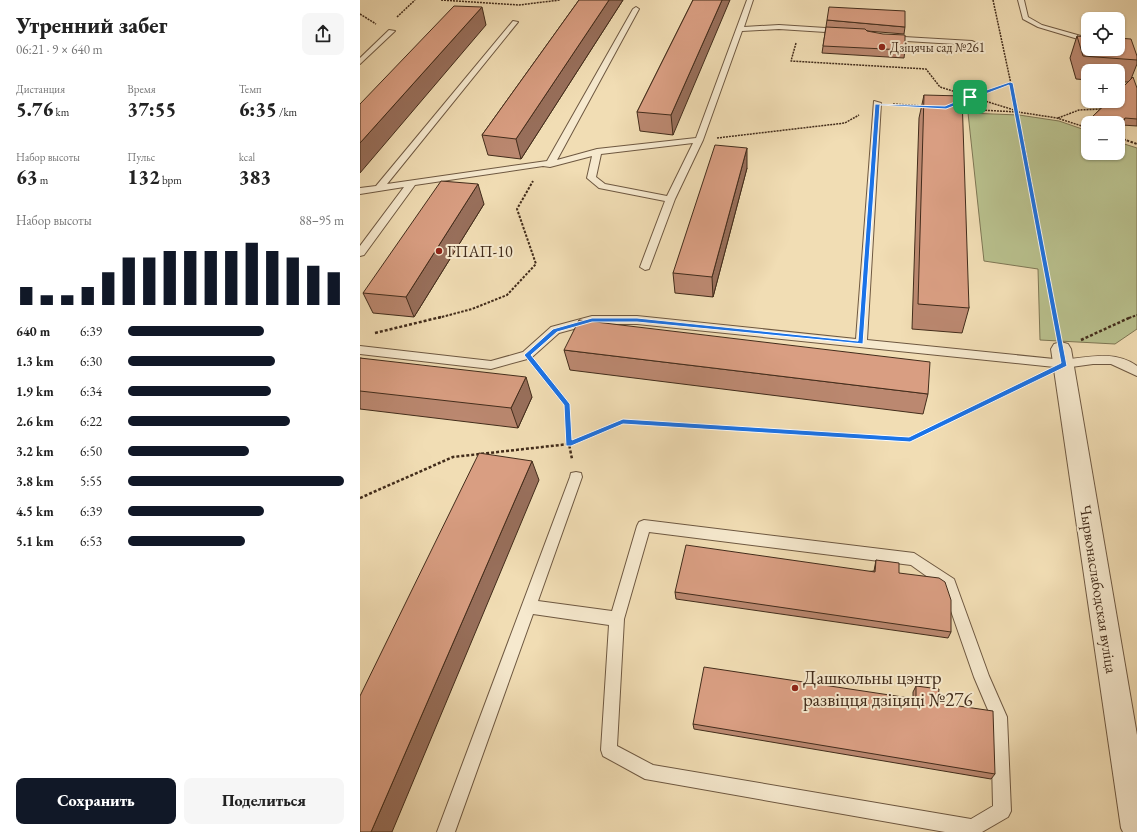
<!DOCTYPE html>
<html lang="ru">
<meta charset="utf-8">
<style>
body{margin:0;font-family:"EB Garamond",serif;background:#f6f6f6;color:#222;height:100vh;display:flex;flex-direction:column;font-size:15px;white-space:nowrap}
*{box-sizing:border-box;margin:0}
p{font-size:13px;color:#767676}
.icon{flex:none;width:22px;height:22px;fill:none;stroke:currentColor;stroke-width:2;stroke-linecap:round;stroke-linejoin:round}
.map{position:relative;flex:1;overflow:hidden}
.drawer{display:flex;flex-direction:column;background:#fff;width:360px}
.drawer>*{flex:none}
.fabs{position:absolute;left:721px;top:12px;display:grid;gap:8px}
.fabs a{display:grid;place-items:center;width:44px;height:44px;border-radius:8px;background:#fff;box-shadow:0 1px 3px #0004;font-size:20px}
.pin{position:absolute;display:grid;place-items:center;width:34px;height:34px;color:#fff;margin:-17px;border-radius:8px;box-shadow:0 2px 6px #0006}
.round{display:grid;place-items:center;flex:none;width:42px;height:42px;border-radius:8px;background:#f6f6f6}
.overview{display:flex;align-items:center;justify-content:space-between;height:68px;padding:0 16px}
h1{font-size:22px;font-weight:800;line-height:30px}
.stats{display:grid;grid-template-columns:repeat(3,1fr);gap:6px;height:68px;padding:4px 16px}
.stats div{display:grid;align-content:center}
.stats b{font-size:20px;font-weight:800}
.stats small{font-size:11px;font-weight:400}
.stats p{font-size:11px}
.chart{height:112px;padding:8px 16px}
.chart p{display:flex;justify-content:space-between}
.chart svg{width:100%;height:72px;margin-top:4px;stroke:#111827;stroke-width:6}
.button{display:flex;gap:8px;margin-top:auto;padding:8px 16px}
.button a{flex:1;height:46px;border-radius:8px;background:#111827;color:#fff;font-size:16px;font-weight:800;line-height:46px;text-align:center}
.button a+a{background:#f6f6f6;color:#222}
ul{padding:0 16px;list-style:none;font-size:13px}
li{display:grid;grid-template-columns:64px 48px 1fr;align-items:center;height:30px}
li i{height:10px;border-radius:5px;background:#111827}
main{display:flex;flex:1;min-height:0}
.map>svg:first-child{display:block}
.green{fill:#b9c18e;stroke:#7e7654}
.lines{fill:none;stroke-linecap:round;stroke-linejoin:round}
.service-casing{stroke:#6e5841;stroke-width:2}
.minor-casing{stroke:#6e5841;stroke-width:2}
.path-far2{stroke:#422c1b;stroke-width:1.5;stroke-dasharray:2 1;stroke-linecap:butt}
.path-far1{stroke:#422c1b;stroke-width:2;stroke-dasharray:2.5 1.5;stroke-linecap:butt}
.path{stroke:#422c1b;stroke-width:2.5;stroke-dasharray:3 2;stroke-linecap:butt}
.service{fill:#f6e9ce;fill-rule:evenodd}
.minor{fill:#f6e9ce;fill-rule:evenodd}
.wall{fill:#bb8870;stroke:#422c1b}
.shaded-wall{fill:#986f5b;stroke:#422c1b}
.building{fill:#d99e82;stroke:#422c1b}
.route{fill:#1a73e8;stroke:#fff;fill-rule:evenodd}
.poi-dot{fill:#8f2418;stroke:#f6e9ce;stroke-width:1.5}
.labels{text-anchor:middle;stroke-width:4;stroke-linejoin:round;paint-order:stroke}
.far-poi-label{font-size:13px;fill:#422c1b;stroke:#f6e9ce;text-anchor:start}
.poi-label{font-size:16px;fill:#422c1b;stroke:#f6e9ce;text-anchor:start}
.street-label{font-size:16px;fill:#422c1b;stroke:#f6e9ce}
.near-poi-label{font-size:19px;fill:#422c1b;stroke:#f6e9ce;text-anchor:start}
</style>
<main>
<section class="drawer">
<div class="overview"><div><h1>Утренний забег</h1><p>06:21 · 9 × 640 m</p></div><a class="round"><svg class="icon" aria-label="share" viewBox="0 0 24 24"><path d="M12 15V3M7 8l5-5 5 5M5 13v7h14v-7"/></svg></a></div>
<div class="stats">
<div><p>Дистанция</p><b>5.76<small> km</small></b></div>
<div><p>Время</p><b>37:55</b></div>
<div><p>Темп</p><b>6:35<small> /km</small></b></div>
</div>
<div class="stats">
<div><p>Набор высоты</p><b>63<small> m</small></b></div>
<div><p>Пульс</p><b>132<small> bpm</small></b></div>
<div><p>kcal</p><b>383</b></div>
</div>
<div class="chart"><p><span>Набор высоты</span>88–95 m</p>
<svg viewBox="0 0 160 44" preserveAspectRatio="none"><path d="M5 44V33M15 44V38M25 44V38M35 44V33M45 44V24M55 44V15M65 44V15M75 44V11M85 44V11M95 44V11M105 44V11M115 44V6M125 44V11M135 44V15M145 44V20M155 44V24"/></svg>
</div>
<ul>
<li><b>640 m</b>6:39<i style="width:63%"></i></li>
<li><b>1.3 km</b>6:30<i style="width:68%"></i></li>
<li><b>1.9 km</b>6:34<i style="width:66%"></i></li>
<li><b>2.6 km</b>6:22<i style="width:75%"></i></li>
<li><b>3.2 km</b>6:50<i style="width:56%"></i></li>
<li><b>3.8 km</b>5:55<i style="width:100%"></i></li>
<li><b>4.5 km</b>6:39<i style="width:63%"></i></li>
<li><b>5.1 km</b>6:53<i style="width:54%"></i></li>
</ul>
<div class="button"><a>Сохранить</a><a>Поделиться</a></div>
</section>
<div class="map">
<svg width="777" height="832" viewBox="0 0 777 832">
<rect width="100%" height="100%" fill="#f1ddb4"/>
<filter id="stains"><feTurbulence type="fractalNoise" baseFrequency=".005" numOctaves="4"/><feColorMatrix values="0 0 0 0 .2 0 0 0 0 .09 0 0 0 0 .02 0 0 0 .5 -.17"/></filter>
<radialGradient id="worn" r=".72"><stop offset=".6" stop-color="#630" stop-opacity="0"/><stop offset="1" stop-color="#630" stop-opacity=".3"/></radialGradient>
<!-- green -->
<path class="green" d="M608 113 659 115 699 121 728 131V153H758V142L777 148V329L755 344 680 340 678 269 624 261Z"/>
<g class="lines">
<!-- service casing -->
<g class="service-casing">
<g id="service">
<path d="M387 0H393L384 27 419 25 481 29 485 31 481 33 419 29 382 31 343 140 315 199 289 269 285 270 280 267 305 201 239 188 227 178 232 156 190 167 183 166 55 185 4 255 0 256V246L44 187 0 194V188L16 186 153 21 158 22 27 184 187 161 273 9 276 7 279 9 197 160 237 149 336 138ZM333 143 307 196 245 184 236 177 241 154Z"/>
<path d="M658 0H664L668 17 682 25 728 38V42L678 27 663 19Z"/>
<path d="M29 30 35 31 0 64V58Z"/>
<path d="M527 36 612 41 616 43 612 45 530 40 526 38Z"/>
<path d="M514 101 521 103 507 340 704 360C729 357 755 350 777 366V376L751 364H733L704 368 277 324H232L199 333 171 358 131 369 0 354V346L131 361 163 352 191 327 232 316H277L496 339Z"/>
<path d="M216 472 221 473 222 477 178 601 252 611 277 526 279 522 284 520 554 553 594 579 629 676 647 717 651 811 648 817 622 832H585L285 779 243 756 241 750 249 625 173 614 95 832H77L210 477 211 473ZM289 532 551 565 583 588 614 677 631 717 633 806 611 819 293 765 257 746 264 619Z"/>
</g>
</g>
<!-- minor casing -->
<g class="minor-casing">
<path id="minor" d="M701 342 708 344 711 349 777 735V832H763L761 828 691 349 694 344Z"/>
</g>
<!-- path-far2 -->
<g class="path-far2">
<path d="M81 0 159 5 200 0"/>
<path d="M633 0 663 140"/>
<path d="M0 14 16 24"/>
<path d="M37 17 55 0"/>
<path d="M436 43 431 61 566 69 580 87 654 110"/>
<path d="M601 101 651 83"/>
<path d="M533 104 564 106"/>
<path d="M601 109 658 112 697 118 728 128"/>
<path d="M698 118 719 110 743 109"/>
<path d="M357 138 485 123 499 115"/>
<path d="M758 138 766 140"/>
</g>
<!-- path-far1 -->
<g class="path-far1">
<path d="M663 139 696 318"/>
<path d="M763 139 777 144"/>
<path d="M78 318 112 309 147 295 176 264 157 209 173 181"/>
<path d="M769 318 777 315"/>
</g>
<!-- path -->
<g class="path">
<path d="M696 317 698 330"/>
<path d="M15 333 81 317"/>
<path d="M721 340 771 317"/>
<path d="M178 368 207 404 209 444 263 421 550 440 674 379"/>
<path d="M0 498 93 457 209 444 212 459"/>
</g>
<!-- service -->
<use href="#service" class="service"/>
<!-- minor -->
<use href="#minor" class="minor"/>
</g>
<!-- wall -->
<g class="wall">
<path d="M219 0H263L161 159 128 155 122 135Z"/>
<path d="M333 0 313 135 280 131 277 112Z"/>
<path d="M467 20 545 27 544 34 507 31 545 50 544 58 462 53Z"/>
<path d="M717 36 777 56V64L771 79 777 88V126L762 125 758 130V123H731L733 116 768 82H758V71H728V80L716 79 710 58Z"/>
<path d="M564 95 609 308 602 333 552 329 559 118Z"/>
<path d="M387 168 353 297 315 293 313 273Z"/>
<path d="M124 204 54 317 13 313 3 293Z"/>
<path d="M204 350 568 394 563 414 210 370Z"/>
<path d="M0 358 172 397 158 428 0 409Z"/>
<path d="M516 560 539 573 591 632 588 638 316 599 315 592 514 571Z"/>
<path d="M556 686 578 703 635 774 631 779 334 729 333 724 553 699V692Z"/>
</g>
<!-- shaded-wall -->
<g class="shaded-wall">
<path d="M249 0H263L161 159 156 139Z"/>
<path d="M362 0H370L313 135 311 115Z"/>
<path d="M122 7 126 25 0 173V143Z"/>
<path d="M765 118 762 125 758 130 759 125Z"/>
<path d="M387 148V168L353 297 352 277Z"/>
<path d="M118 184 124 204 54 317 46 297Z"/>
<path d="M166 377 172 397 158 428 151 408Z"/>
<path d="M172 461 179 480 32 832H11Z"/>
</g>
<!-- building -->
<g class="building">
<path d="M219 0H249L156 139 122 135Z"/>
<path d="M333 0H362L311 115 277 112Z"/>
<path d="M94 6 122 7 0 143V104Z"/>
<path d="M469 7 545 11V27L467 20Z"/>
<path d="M466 27 505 29 507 31 523 34 545 35V50L463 46Z"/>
<path d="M717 36 728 37V49H758V38L771 39 777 56V60L723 56Z"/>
<path d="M773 77 777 88V119L765 118 759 125 758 124V123H754L733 116 749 101H758V92Z"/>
<path d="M564 95 602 96 609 308 558 304Z"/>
<path d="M355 145 387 148 352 277 313 273Z"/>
<path d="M81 181 118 184 46 297 3 293Z"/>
<path d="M219 320 570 362 568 394 204 350Z"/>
<path d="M0 358 166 377 151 408 0 391Z"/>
<path d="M119 453 172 461 11 832H0V696Z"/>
<path d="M326 545 515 572 516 560 539 563V573L579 578 585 582 591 600V632L315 592Z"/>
<path d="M344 667 556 699V686L579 689 578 703 633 711 635 774 333 724Z"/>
</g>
<!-- route -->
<path class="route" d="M650 82 653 83 707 366 550 442 263 424 211 446H206L204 405 164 355 193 329 232 318H277L498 341 515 104 585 106 609 96ZM649 85 701 363 549 437 263 419 212 440 210 404 171 355 197 332 232 322H277L503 344 520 105 586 109Z"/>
<!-- markers -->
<g class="poi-dot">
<circle cx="522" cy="47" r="4"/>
<circle cx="79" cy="251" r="4"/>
<circle cx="435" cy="688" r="4"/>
</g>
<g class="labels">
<!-- far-poi labels -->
<g class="far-poi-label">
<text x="530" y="52">Дзіцячы сад №261</text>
</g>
<!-- poi labels -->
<g class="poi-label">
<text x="87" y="257">ГПАП-10</text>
</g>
<!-- street labels -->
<g class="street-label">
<text transform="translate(739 589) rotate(81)" y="6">Чырвонаслабодская вуліца</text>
</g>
<!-- near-poi labels -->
<g class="near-poi-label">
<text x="443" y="684">Дашкольны цэнтр<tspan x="443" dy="22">развіцця дзіцяці №276</tspan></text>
</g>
</g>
<rect width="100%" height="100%" filter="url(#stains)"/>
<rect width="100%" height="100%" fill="url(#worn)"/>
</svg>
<div class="fabs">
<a><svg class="icon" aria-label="locate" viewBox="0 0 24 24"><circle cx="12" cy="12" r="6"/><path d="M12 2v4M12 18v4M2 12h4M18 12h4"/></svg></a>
<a>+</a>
<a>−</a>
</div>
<div class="pin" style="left:610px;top:97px;background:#1e9e55"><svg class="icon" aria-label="arrive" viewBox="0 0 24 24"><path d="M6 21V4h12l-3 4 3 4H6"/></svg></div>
</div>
</main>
